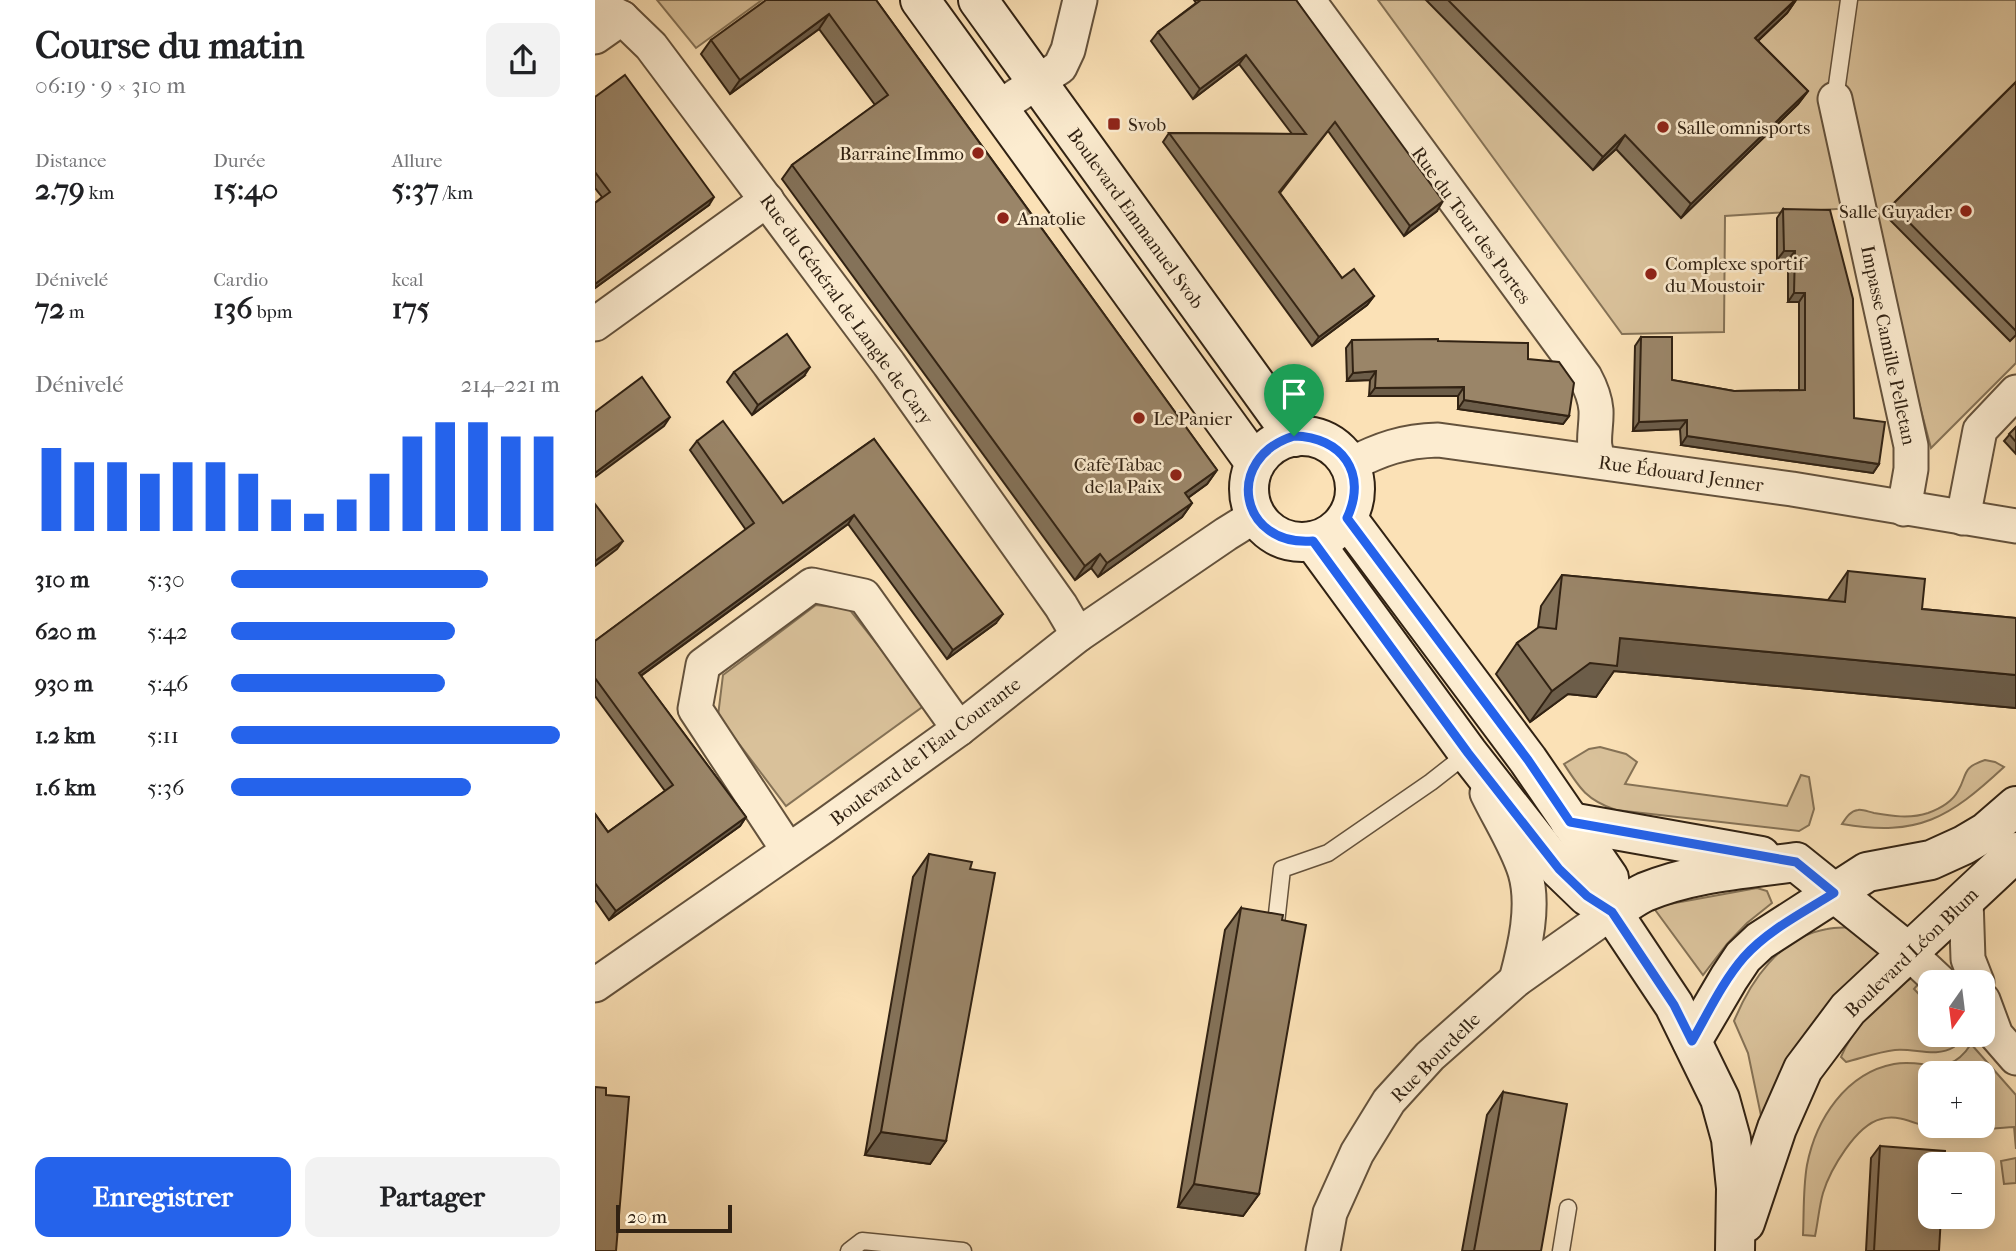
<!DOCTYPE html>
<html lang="fr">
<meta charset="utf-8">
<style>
body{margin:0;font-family:"IM FELL French Canon",serif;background:#f2f2f2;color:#202124;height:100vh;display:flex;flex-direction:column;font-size:26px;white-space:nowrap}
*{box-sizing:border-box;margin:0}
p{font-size:23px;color:#757577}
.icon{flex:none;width:38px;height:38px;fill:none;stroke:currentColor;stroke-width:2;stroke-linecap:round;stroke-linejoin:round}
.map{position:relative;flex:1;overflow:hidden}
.details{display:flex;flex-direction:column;background:#fff;width:595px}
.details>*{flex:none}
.needle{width:46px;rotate:194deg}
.fabs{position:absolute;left:1323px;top:970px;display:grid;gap:14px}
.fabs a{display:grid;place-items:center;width:77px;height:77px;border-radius:14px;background:#fff;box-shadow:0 4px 18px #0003;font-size:35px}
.scale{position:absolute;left:21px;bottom:18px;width:116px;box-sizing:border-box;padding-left:7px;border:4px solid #312213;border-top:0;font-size:19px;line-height:24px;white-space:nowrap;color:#312213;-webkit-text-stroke:5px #fcecd0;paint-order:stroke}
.pin{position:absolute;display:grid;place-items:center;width:60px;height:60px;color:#fff;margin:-72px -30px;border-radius:50% 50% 50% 0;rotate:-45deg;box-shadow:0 0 7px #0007}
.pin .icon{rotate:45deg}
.round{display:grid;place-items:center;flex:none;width:74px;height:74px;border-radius:14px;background:#f2f2f2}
.summary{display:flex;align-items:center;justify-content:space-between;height:119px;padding:0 35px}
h1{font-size:38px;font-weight:800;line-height:52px}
.figures{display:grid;grid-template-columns:repeat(3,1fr);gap:10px;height:119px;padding:7px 35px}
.figures div{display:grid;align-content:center}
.figures b{font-size:30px;font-weight:800}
.figures small{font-size:19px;font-weight:400}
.figures p{font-size:19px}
.chart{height:196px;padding:14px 35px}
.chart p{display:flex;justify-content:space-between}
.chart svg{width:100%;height:126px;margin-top:7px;stroke:#2563eb;stroke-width:6}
.button{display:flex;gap:14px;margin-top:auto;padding:14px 35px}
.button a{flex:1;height:80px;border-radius:14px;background:#2563eb;color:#fff;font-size:28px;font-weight:800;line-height:80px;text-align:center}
.button a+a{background:#f2f2f2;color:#202124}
ul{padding:0 35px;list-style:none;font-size:23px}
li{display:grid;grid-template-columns:112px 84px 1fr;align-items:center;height:52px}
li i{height:18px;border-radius:9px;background:#2563eb}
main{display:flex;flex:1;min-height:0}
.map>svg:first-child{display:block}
.green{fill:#d9c19a;stroke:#857256;stroke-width:2;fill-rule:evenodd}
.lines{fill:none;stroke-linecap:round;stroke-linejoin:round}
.service-casing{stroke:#64523c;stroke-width:19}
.minor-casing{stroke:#64523c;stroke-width:37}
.secondary-casing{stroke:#312213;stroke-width:42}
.service{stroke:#fcecd0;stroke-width:16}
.minor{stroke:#fcecd0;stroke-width:33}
.secondary{stroke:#fcecd0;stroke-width:38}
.wall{fill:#847259;stroke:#312213;stroke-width:2}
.shaded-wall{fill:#6c5d49;stroke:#312213;stroke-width:2}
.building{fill:#9a8568;stroke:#312213;stroke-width:2}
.route-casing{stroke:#fff;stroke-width:14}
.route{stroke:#2563eb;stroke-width:9}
.poi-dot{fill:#8f2418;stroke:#fcecd0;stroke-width:2.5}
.labels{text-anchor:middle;stroke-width:5;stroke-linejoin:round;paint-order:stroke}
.poi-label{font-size:19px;fill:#312213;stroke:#fcecd0;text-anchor:start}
.street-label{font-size:19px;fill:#312213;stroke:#fcecd0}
</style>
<main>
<section class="details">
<div class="summary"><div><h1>Course du matin</h1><p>06:19 · 9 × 310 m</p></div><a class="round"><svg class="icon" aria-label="share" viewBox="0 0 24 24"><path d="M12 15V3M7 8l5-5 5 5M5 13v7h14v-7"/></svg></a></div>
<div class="figures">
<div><p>Distance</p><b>2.79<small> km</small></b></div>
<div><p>Durée</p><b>15:40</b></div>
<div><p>Allure</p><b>5:37<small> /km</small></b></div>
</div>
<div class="figures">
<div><p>Dénivelé</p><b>72<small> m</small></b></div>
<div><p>Cardio</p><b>136<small> bpm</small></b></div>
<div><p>kcal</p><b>175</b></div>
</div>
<div class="chart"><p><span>Dénivelé</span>214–221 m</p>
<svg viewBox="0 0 160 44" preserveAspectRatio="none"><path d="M5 44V15M15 44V20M25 44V20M35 44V24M45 44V20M55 44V20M65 44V24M75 44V33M85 44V38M95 44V33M105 44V24M115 44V11M125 44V6M135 44V6M145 44V11M155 44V11"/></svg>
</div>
<ul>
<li><b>310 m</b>5:30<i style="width:78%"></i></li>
<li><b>620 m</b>5:42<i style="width:68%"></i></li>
<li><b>930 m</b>5:46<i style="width:65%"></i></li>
<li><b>1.2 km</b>5:11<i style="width:100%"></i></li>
<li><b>1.6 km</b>5:36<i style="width:73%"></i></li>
</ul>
<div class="button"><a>Enregistrer</a><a>Partager</a></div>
</section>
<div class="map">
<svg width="1421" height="1251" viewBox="0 0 1421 1251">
<rect width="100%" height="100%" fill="#fbe1b6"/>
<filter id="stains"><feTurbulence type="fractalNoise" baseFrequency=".00286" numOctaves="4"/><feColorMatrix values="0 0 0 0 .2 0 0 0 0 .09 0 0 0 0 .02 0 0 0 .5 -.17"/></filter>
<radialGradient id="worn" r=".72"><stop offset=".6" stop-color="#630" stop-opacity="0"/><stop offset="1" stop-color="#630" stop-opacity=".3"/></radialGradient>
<!-- green -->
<g class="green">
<path d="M62 0H167L101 48Z"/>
<path d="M783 0H1421V363L1336 448 1272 207 1130 216 1129 332 1027 334Z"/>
<path d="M221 605 254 609 330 705 191 806 123 716 128 675Z"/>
<path d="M1005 747 1031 754 1042 762 1030 784 1192 806 1206 775 1214 777 1219 809 1214 825 1204 831 1021 810C992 800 985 789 969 764L994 749Z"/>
<path d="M1390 760 1400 762 1409 767C1354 818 1324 837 1247 824 1251 818 1255 811 1263 810 1267 809 1274 812 1279 813 1296 816 1315 819 1333 813 1344 809 1357 802 1363 791 1373 774 1366 768 1390 760Z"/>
<path d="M1162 888 1172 891 1177 903 1152 923 1132 944 1108 975 1058 907Z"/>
<path d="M1260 927 1289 956 1169 1130 1153 1053 1139 1021C1156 980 1185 937 1232 929 1241 927 1251 928 1260 927Z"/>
<path d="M1320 976H1330L1319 989 1335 1006V1034H1361L1359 1047C1341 1058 1320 1048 1300 1050 1283 1052 1267 1058 1251 1062L1246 1057C1257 1029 1293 991 1320 976Z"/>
<path d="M1376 1044 1421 1095V1149L1419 1127C1394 1128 1369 1133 1344 1130 1325 1127 1306 1113 1286 1119 1261 1125 1235 1170 1228 1193 1224 1207 1223 1222 1220 1236L1208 1235C1209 1212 1208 1188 1212 1165 1221 1119 1251 1073 1299 1064 1332 1058 1353 1080 1376 1044ZM1335 1073H1388V1125H1335Z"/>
<path d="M1421 1158V1183L1409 1184 1406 1161Z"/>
</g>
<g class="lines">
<!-- service casing -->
<g class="service-casing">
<g id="service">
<path d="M1240 99 1254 0"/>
<path d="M681 923 687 869 733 853 836 782 873 753"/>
<path d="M254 1251 267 1241 368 1251"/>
<path d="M966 1251 973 1208"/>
</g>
</g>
<!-- minor casing -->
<g class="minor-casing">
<g id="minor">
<path d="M713 0 990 377C996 388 1000 398 1001 410 1002 429 995 445 1005 461"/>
<path d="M0 4 27 18 56 46 294 364 466 606 483 635"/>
<path d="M0 37 27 18"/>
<path d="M1240 99 1316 446V469L1309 509"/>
<path d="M403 108 465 67 473 50 485 0"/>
<path d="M0 324 172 200"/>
<path d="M754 465C786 449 808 441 843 440L1197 489 1421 526"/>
<path d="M1368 518 1385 430 1421 392"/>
<path d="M892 793C904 818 922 846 930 872 940 906 930 947 921 980"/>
<path d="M193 850 100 709 108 665 217 585 269 596 364 729"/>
<path d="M1371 899 1373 959 1382 982"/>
<path d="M1313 952 1345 982"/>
<path d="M0 985 229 826 364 729 483 635 631 534 660 516"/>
<path d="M1388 1000 1401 1035 1421 1058"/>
<path d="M728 1251 735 1213 762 1153 794 1101 835 1056 921 980 1017 912"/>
</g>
</g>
<!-- secondary casing -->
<g class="secondary-casing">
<g id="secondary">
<path d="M325 0 660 463"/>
<path d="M383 0 699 437"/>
<circle cx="707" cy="489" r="53"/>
<path d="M752 518 933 760 1014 878 1017 912"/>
<path d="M718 541 873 753 964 869 992 896 1017 912 1079 1005 1125 1099 1136 1139 1141 1188 1140 1251"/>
<path d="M975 822 1166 856"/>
<path d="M1017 912C1028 906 1039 897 1050 892 1098 872 1151 869 1201 862L1313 952"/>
<path d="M1097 1041 1134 978 1148 957 1165 941 1272 872 1336 860 1369 845 1391 832 1421 806"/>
<path d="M1150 1223 1182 1128 1208 1069 1253 1009 1421 852"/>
</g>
</g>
<!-- service -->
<use href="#service" class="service"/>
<!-- minor -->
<use href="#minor" class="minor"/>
<!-- secondary -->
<use href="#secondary" class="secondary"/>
</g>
<!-- wall -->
<g class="wall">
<path d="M281 0 622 470 612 484 593 498 597 503 587 517 503 577 496 568 480 580 187 179 197 165 280 105 224 29 135 94 106 54 116 40Z"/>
<path d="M599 0H701L842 211 809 236 733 131 685 193 747 278 779 296 772 305 717 346 568 142 574 133 697 134 644 64 598 99 556 41 563 32 601 3Z"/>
<path d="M831 0H1201L1192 13 1163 41 1213 91 1203 104 1086 218 1021 149 998 170Z"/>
<path d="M1421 82V335L1415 341 1290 215 1297 205Z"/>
<path d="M0 97 114 205 0 288V203L7 197 0 188Z"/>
<path d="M1188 209 1259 418 1284 464 1278 473 1086 445 1085 429 1038 431 1040 346 1046 337 1077 380 1139 391 1204 390V302H1193V260H1182V218Z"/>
<path d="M757 340 843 341 974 416 968 424 863 409V396H774L775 380 752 381 751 348Z"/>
<path d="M139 372 209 376 157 415 132 382Z"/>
<path d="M1421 427V454L1409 441Z"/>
<path d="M279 439 401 623 352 659 253 524 46 676 151 817 145 826 14 920 0 900V814L13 832 70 791 0 696V641L151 530 95 450 102 441 188 503Z"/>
<path d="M1253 571 1327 609 1421 618V708L1019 671 1001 697 973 694 935 722 901 674 922 643 943 628 946 606 967 575 1233 600Z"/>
<path d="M334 854 375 869 351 1141 335 1164 270 1155 318 877Z"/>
<path d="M646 908 664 1194 648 1216 583 1207 630 930Z"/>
<path d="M908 1092 946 1251H867L892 1115Z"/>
<path d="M1285 1146 1344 1251H1271L1276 1158Z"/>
</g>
<!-- shaded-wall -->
<g class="shaded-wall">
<path d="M1201 0 1192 13 1151 52 1160 38Z"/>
<path d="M234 14 224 29 135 94 145 80Z"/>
<path d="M651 55 644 64 598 99 605 89Z"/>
<path d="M1213 91 1203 104 1086 218 1096 204Z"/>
<path d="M1030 135 1021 149 998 170 1008 157Z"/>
<path d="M119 197 114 205 0 288V284Z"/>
<path d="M848 201 842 211 809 236 815 226Z"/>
<path d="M1189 251H1200L1193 260H1182Z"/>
<path d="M1199 293H1210L1204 302H1193Z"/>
<path d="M779 296 772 305 717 346 724 337Z"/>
<path d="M215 367 209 376 157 415 163 405Z"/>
<path d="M781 371 775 380 752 381 758 373Z"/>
<path d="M869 387 863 396H774L780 388Z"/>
<path d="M869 400 974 416 968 424 863 409Z"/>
<path d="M75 417 69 426 0 477V473Z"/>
<path d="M1092 420 1085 429 1038 431 1044 422Z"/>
<path d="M1092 436 1284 464 1278 473 1086 445Z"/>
<path d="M622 470 612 484 580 507 590 493Z"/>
<path d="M597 503 587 517 503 577 512 563Z"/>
<path d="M259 515 253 524 37 682 44 673Z"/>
<path d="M28 541 22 549 0 566V561Z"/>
<path d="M505 554 496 568 480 580 490 566Z"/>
<path d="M408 614 401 623 352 659 358 650Z"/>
<path d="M1025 638 1421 675V708L1019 671 1001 697 973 694 935 722 957 691Z"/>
<path d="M151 817 145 826 14 920 21 911Z"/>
<path d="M286 1132 351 1141 335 1164 270 1155Z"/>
<path d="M599 1184 664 1194 648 1216 583 1207Z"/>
</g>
<!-- building -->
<g class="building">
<path d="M171 0H281L622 470 590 493 597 503 512 563 505 554 490 566 197 165 293 95 234 14 145 80 116 40Z"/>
<path d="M606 0H701L848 201 815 226 740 122 684 192 747 278 759 269 779 296 724 337 574 133 711 134 651 55 605 89 563 32Z"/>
<path d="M853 0H1200L1160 38 1213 91 1096 204 1030 135 1008 157Z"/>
<path d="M30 75 119 197 0 284V203L15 192 0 172V97Z"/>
<path d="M1421 82V331L1297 205Z"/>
<path d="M1188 209 1235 210 1258 299 1259 418 1290 422 1284 464 1092 436V420L1044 422 1046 337H1077V380L1139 391 1210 390V293H1199L1200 251H1189Z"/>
<path d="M192 334 215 367 163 405 139 372Z"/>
<path d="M843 339V341L933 343V359L964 362 979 383 974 416 869 400V387L780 388 781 371 758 373 757 340Z"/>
<path d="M47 377 75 417 0 473V412Z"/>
<path d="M128 421 188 503 279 439 408 614 358 650 259 515 44 673 151 817 21 911 0 883V814L13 832 78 785 0 678V641L159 523 102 441Z"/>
<path d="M1421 427V442L1414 434Z"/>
<path d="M0 504 28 541 0 561Z"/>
<path d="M1253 571 1330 579 1327 609 1421 618V675L1025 638 1022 666 995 663 957 691 922 643 944 627 961 629 967 575 1250 602Z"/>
<path d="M334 854 377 862 375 869 400 873 351 1141 286 1132Z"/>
<path d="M646 908 688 915 687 920 711 925 664 1194 599 1184Z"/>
<path d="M0 1087 11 1088V1095L34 1097 21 1251H0Z"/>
<path d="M908 1092 972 1104 946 1251H879Z"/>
<path d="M1285 1146 1350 1151 1349 1164H1335V1216H1346L1344 1251H1279Z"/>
</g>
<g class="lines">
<!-- route casing -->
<g class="route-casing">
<path id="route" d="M699 436C747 437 773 473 752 518L933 760 975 822 1201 862 1239 893C1209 912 1173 930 1149 957 1128 981 1113 1013 1097 1041L1079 1005 1017 912 992 896 964 869 873 753 718 541C644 547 628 458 699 436Z"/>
</g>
<!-- route -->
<use href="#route" class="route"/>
</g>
<!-- markers -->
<g class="poi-dot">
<rect x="512" y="117" width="14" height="14" rx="3.5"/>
<circle cx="1068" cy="127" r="7"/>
<circle cx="383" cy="153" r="7"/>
<circle cx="1371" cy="211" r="7"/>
<circle cx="408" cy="218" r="7"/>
<circle cx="1056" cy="274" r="7"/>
<circle cx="544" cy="418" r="7"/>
<circle cx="581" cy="475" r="7"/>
</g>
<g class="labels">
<!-- poi labels -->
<g class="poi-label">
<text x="533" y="131">Svob</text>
<text x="1082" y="134">Salle omnisports</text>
<text x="369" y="160" text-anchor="end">Barraine Immo</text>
<text x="1357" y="218" text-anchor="end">Salle Guyader</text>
<text x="422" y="225">Anatolie</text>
<text x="1070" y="270">Complexe sportif<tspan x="1070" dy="22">du Moustoir</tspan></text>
<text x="558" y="425">Le Panier</text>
<text x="567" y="471" text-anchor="end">Cafe Tabac<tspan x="567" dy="22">de la Paix</tspan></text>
</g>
<!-- street labels -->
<g class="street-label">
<text transform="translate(541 218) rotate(54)" y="7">Boulevard Emmanuel Svob</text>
<text transform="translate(877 225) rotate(54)" y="7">Rue du Tour des Portes</text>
<text transform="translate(252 309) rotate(54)" y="7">Rue du Général de Langle de Cary</text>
<text transform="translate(1294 345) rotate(78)" y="7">Impasse Camille Pelletan</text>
<text transform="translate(1086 473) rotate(8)" y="7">Rue Édouard Jenner</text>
<text transform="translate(330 751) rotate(-37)" y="7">Boulevard de l'Eau Courante</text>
<text transform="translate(1316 952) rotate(-44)" y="7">Boulevard Léon Blum</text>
<text transform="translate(840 1057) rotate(-45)" y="7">Rue Bourdelle</text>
</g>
</g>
<rect width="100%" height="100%" filter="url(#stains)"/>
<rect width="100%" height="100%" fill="url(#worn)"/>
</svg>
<div class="fabs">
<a><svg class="needle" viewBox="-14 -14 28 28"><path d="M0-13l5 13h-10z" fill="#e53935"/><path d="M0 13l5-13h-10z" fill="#757577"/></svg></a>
<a>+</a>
<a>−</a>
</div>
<div class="scale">20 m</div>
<div class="pin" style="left:699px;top:436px;background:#1e9e55"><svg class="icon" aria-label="arrive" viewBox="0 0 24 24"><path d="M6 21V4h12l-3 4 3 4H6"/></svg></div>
</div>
</main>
